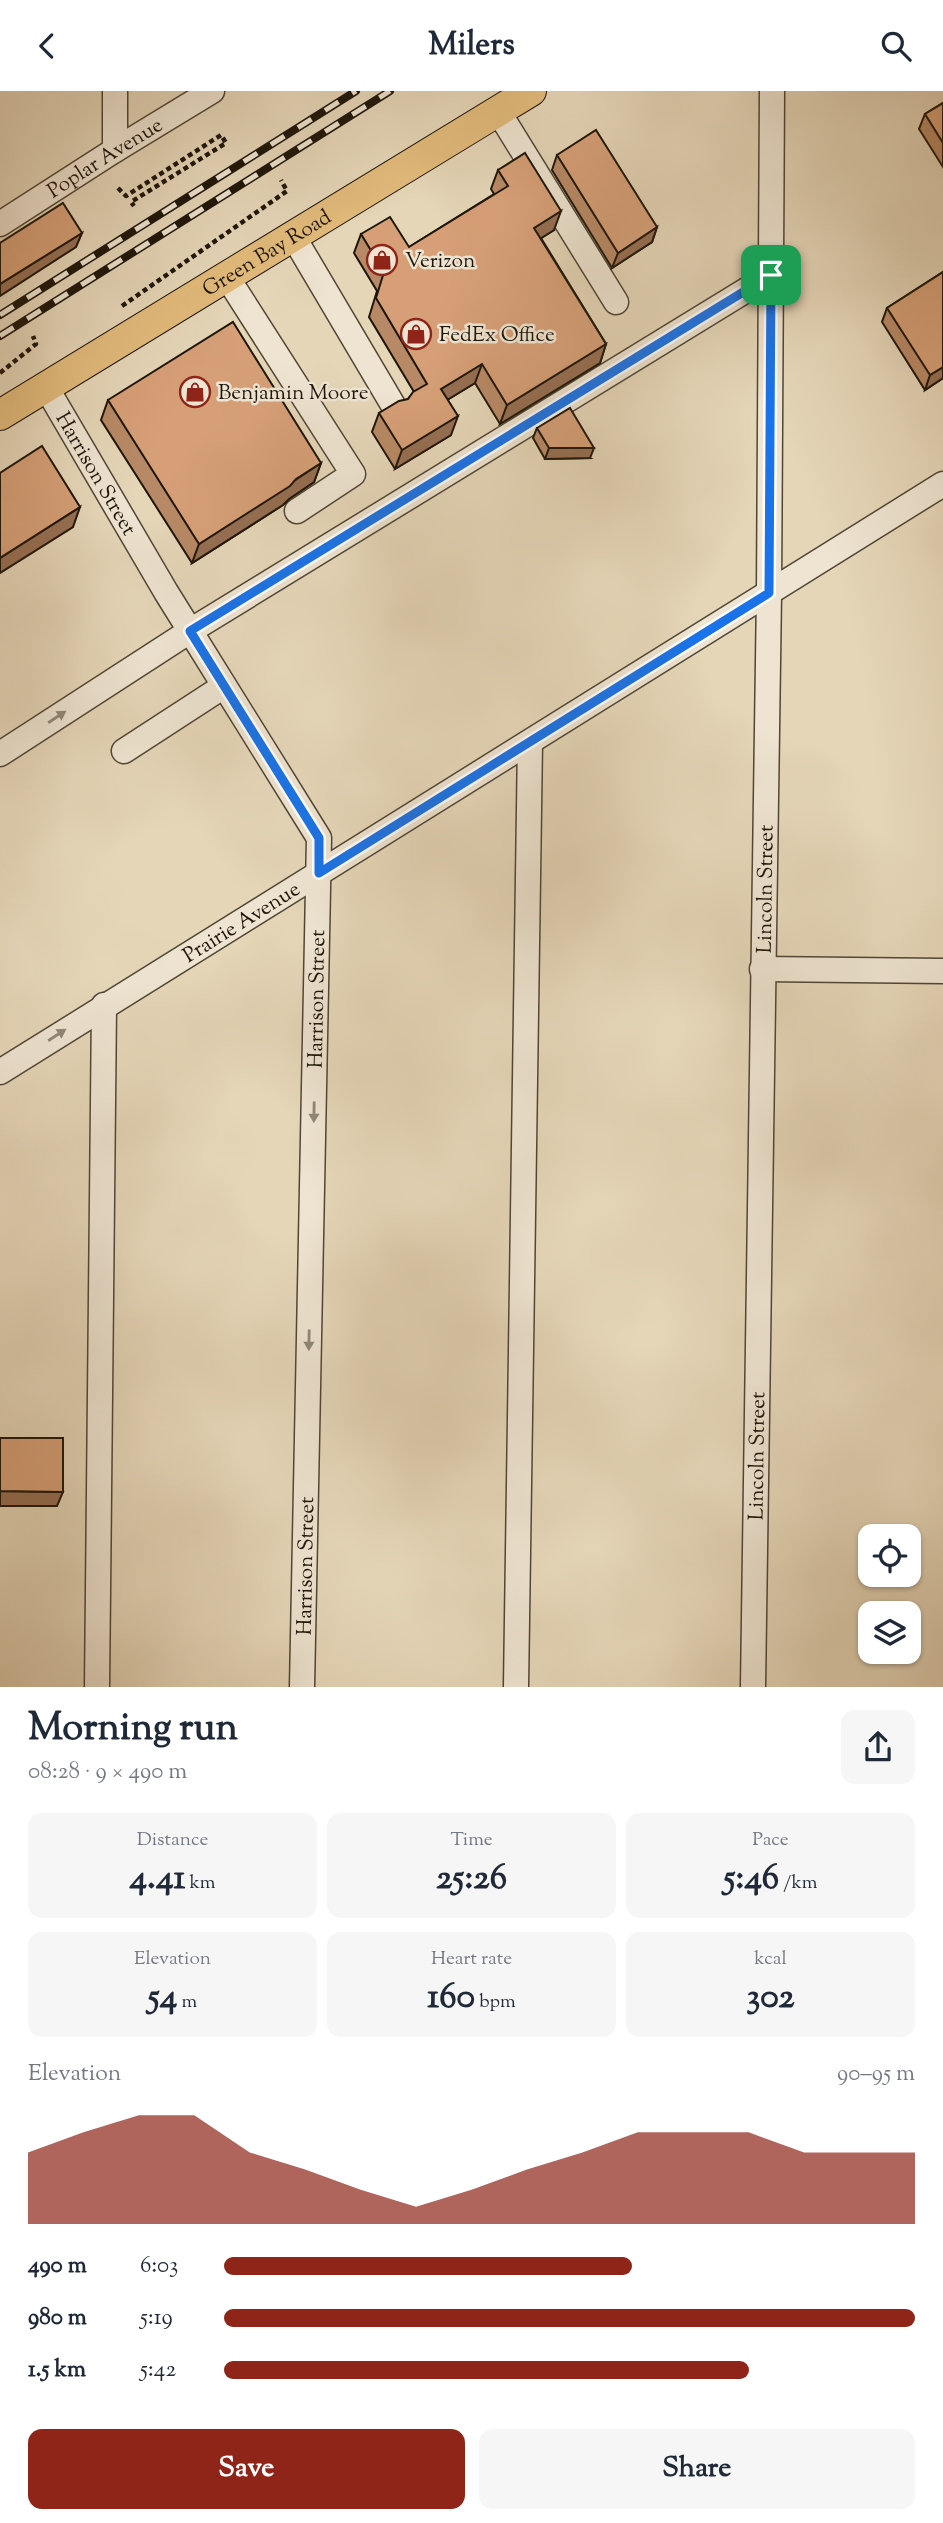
<!DOCTYPE html>
<meta charset="utf-8">
<style>
body{margin:0;font-family:"Sorts Mill Goudy",serif;background:#f6f6f7;color:#1f2937;height:100vh;display:flex;flex-direction:column;font-size:26px;white-space:nowrap}
*{box-sizing:border-box;margin:0}
p{font-size:23px;color:#747a83}
.icon{flex:none;width:38px;height:38px;fill:none;stroke:currentColor;stroke-width:2;stroke-linecap:round;stroke-linejoin:round}
.map{position:relative;height:1596px;overflow:hidden}
.drawer{display:flex;flex-direction:column;background:#fff;flex:1}
.drawer>*{flex:none}
.tools{position:absolute;left:858px;top:1433px;display:grid;gap:14px}
.tools a{display:grid;place-items:center;width:63px;height:63px;border-radius:14px;background:#fff;box-shadow:0 2px 5px #0004;font-size:35px}
.pin{position:absolute;display:grid;place-items:center;width:60px;height:60px;color:#fff;margin:-30px;border-radius:14px;box-shadow:0 4px 10px #0006}
.round{display:grid;place-items:center;flex:none;width:74px;height:74px;border-radius:14px;background:#f6f6f7}
.headline{display:flex;align-items:center;justify-content:space-between;height:119px;padding:0 28px}
h1{font-size:38px;font-weight:700;line-height:52px}
.figures{display:grid;grid-template-columns:repeat(3,1fr);gap:10px;height:119px;padding:7px 28px}
.figures div{display:grid;align-content:center;border-radius:14px;background:#f6f6f7;text-align:center}
.figures b{font-size:35px;font-weight:700}
.figures small{font-size:19px;font-weight:400}
.figures p{font-size:19px}
.chart{height:196px;padding:14px 28px}
.chart p{display:flex;justify-content:space-between}
.chart svg{width:100%;height:126px;margin-top:7px;fill:#8f2418;opacity:.7}
.primary-button{display:flex;gap:14px;margin-top:auto;padding:14px 28px}
.primary-button a{flex:1;height:80px;border-radius:14px;background:#8f2418;color:#fff;font-size:28px;font-weight:700;line-height:80px;text-align:center}
.primary-button a+a{background:#f6f6f7;color:#1f2937}
ul{padding:0 28px;list-style:none;font-size:23px}
li{display:grid;grid-template-columns:112px 84px 1fr;align-items:center;height:52px}
li i{height:18px;border-radius:9px;background:#8f2418}
header{display:flex;justify-content:space-between;align-items:center;height:91px;padding:0 28px;background:#fff;font-size:32px;font-weight:700}
.map>svg:first-child{display:block}
.lines{fill:none;stroke-linecap:round;stroke-linejoin:round}
.minor-casing{stroke:#504636;stroke-width:27}
.major-casing{stroke:#1e160a;stroke-width:32}
.path{stroke:#1e160a;stroke-width:4.5;stroke-dasharray:5 3.5;stroke-linecap:butt}
.minor{stroke:#eee4d1;stroke-width:24}
.major{stroke:#e2bb7c;stroke-width:30}
.rail-casing{stroke:#1e160a;stroke-width:8}
.rail{stroke:#eee4d1;stroke-width:5;stroke-dasharray:16;stroke-linecap:butt}
.wall{fill:#b88966;stroke:#1e160a;stroke-width:2}
.shaded-wall{fill:#966f53;stroke:#1e160a;stroke-width:2}
.building{fill:#d69f77;stroke:#1e160a;stroke-width:2}
.oneway{fill:#908777}
.route-casing{stroke:#fff;stroke-width:14}
.route{stroke:#1a73e8;stroke-width:9}
.labels{text-anchor:middle;stroke-width:5;stroke-linejoin:round;paint-order:stroke}
.street-label{font-size:21px;fill:#1e160a;stroke:#eee4d1}
.poi-label{font-size:21px;fill:#1e160a;stroke:#eee4d1;text-anchor:start}
</style>
<header><svg class="icon" aria-label="back" viewBox="0 0 24 24"><path d="M15 5l-7 7 7 7"/></svg>Milers<svg class="icon" aria-label="search" viewBox="0 0 24 24"><circle cx="10" cy="10" r="6"/><path d="M15 15l6 6"/></svg></header>
<div class="map">
<svg width="943" height="1596" viewBox="0 0 943 1596">
<rect width="100%" height="100%" fill="#e5d6b8"/>
<filter id="stains"><feTurbulence type="fractalNoise" baseFrequency=".00286" numOctaves="4"/><feColorMatrix values="0 0 0 0 .2 0 0 0 0 .09 0 0 0 0 .02 0 0 0 .5 -.17"/></filter>
<radialGradient id="worn" r=".72"><stop offset=".6" stop-color="#630" stop-opacity="0"/><stop offset="1" stop-color="#630" stop-opacity=".3"/></radialGradient>
<g class="lines">
<!-- minor casing -->
<g class="minor-casing">
<g id="minor">
<path d="M498 20 616 211"/>
<path d="M115 59V0"/>
<path id="s1" d="M0 133 115 59 212 0"/>
<path d="M293 145 393 314"/>
<path d="M227 186 353 383 297 420"/>
<path id="s2" d="M46 296 166 501 319 747 302 1596"/>
<path d="M124 660 224 595"/>
<path d="M0 663 190 540 771 184"/>
<path d="M762 878 943 880"/>
<path id="s3" d="M0 981 943 393"/>
<path d="M97 1596 104 914"/>
<path d="M516 1596 530 651"/>
<path id="s4" d="M753 1596 769 502 772 0"/>
</g>
</g>
<!-- major casing -->
<g class="major-casing">
<g id="major">
<path id="s5" d="M0 324 531 0"/>
</g>
</g>
<!-- path -->
<g class="path">
<path d="M118 97 126 105 221 44 226 52 131 111 134 115"/>
<path d="M122 215 287 100 281 89"/>
<path d="M0 282 36 253 33 245"/>
</g>
<!-- minor -->
<use href="#minor" class="minor"/>
<!-- major -->
<use href="#major" class="major"/>
<!-- rail casing -->
<g class="rail-casing">
<g id="rail">
<path d="M0 224 356 0"/>
<path d="M0 245 390 0"/>
</g>
</g>
<!-- rail -->
<use href="#rail" class="rail"/>
</g>
<!-- wall -->
<g class="wall">
<path d="M943 12V76L919 38 925 23Z"/>
<path d="M557 64 657 136 652 151 612 177 552 79Z"/>
<path d="M498 79 554 139 541 147 606 253 600 272 500 333 475 292 447 309 451 344 395 378 372 341 379 322 408 308 414 301 369 226 377 200 354 162 361 143 409 156 494 103 491 98Z"/>
<path d="M943 181V287L925 299 882 231 887 217Z"/>
<path d="M108 309 321 372 314 391 289 408 283 414 192 472 101 329Z"/>
<path d="M537 337 590 367 545 368 533 347Z"/>
</g>
<!-- shaded-wall -->
<g class="shaded-wall">
<path d="M561 120 554 139 527 156 534 137Z"/>
<path d="M657 136 652 151 612 177 618 162Z"/>
<path d="M82 142 76 156 0 205V193Z"/>
<path d="M606 253 600 272 500 333 507 314Z"/>
<path d="M482 273 475 292 434 317 441 298Z"/>
<path d="M943 276V287L925 299 930 284Z"/>
<path d="M458 325 451 344 395 378 402 359Z"/>
<path d="M549 357H594L590 367 545 368Z"/>
<path d="M321 372 314 391 289 408 283 414 192 472 199 453Z"/>
<path d="M80 416 73 436 0 482V467Z"/>
<path d="M0 1400 63 1401 57 1415H0Z"/>
</g>
<!-- building -->
<g class="building">
<path d="M943 12V52L925 23Z"/>
<path d="M596 39 657 136 618 162 557 64Z"/>
<path d="M525 62 561 120 534 137 606 253 507 314 482 273 441 298 458 325 402 359 379 322 399 310 408 308 413 301 427 293 376 207 384 181 361 143 390 126 409 156 508 95 498 79Z"/>
<path d="M63 112 82 142 0 193V152Z"/>
<path d="M943 181V276L930 284 887 217Z"/>
<path d="M233 231 321 372 296 388 290 395 199 453 108 309Z"/>
<path d="M570 317 594 357H549L537 337Z"/>
<path d="M42 355 80 416 0 467V382Z"/>
<path d="M0 1347H63V1401L0 1400Z"/>
</g>
<!-- one-way arrows -->
<defs><path id="oneway-solid" d="M-6-.8H1V-3.2L6.5 0L1 3.2V.8H-6Z" transform="scale(1.75)"/></defs>
<g class="oneway">
<use href="#oneway-solid" transform="translate(57 626) rotate(-33)"/>
<use href="#oneway-solid" transform="translate(57 944) rotate(-33)"/>
<use href="#oneway-solid" transform="translate(314 1021) rotate(91)"/>
<use href="#oneway-solid" transform="translate(309 1249) rotate(91)"/>
</g>
<g class="lines">
<!-- route casing -->
<g class="route-casing">
<path id="route" d="M771 184 769 502 319 782V747L190 540Z"/>
</g>
<!-- route -->
<use href="#route" class="route"/>
</g>
<!-- icons -->
<defs>
<g id="shop-ring" transform="scale(1.575)"><circle r="9.5" fill="#eee4d1" stroke="#8f2418" stroke-width="1.5"/><path d="M-5-2.5h2.3a2.7 3.5 0 0 1 5.4 0H5L5.5 6h-11ZM-1.5-2.5h3a1.5 2.3 0 0 0-3 0Z" fill="#8f2418"/></g>
</defs>
<g fill-rule="evenodd">
<use href="#shop-ring" x="382" y="169"/>
<use href="#shop-ring" x="416" y="243"/>
<use href="#shop-ring" x="195" y="301"/>
</g>
<g class="labels">
<!-- street labels -->
<g class="street-label">
<text dy="7" stroke="none"><textPath href="#s1" startOffset="124">Poplar Avenue</textPath></text>
<text dy="7" stroke="none"><textPath href="#s5" startOffset="312">Green Bay Road</textPath></text>
<text dy="7" stroke="none"><textPath href="#s2" startOffset="100">Harrison Street</textPath></text>
<text dy="7" stroke="none"><textPath href="#s4" startOffset="798">Lincoln Street</textPath></text>
<text dy="7" stroke="none"><textPath href="#s3" startOffset="284">Prairie Avenue</textPath></text>
<text transform="translate(316 908) rotate(-89)" y="7">Harrison Street</text>
<text dy="7" stroke="none"><textPath href="#s4" startOffset="231">Lincoln Street</textPath></text>
<text transform="translate(305 1475) rotate(-89)" y="7">Harrison Street</text>
</g>
<!-- poi labels -->
<g class="poi-label">
<text x="405" y="176">Verizon</text>
<text x="439" y="250">FedEx Office</text>
<text x="218" y="308">Benjamin Moore</text>
</g>
</g>
<rect width="100%" height="100%" filter="url(#stains)"/>
<rect width="100%" height="100%" fill="url(#worn)"/>
</svg>
<div class="tools">
<a><svg class="icon" aria-label="locate" viewBox="0 0 24 24"><circle cx="12" cy="12" r="6"/><path d="M12 2v4M12 18v4M2 12h4M18 12h4"/></svg></a>
<a><svg class="icon" aria-label="layers" viewBox="0 0 24 24"><path d="M12 4l9 5-9 5-9-5zM3 14l9 5 9-5"/></svg></a>
</div>
<div class="pin" style="left:771px;top:184px;background:#1e9e55"><svg class="icon" aria-label="arrive" viewBox="0 0 24 24"><path d="M6 21V4h12l-3 4 3 4H6"/></svg></div>
</div>
<section class="drawer">
<div class="headline"><div><h1>Morning run</h1><p>08:28 · 9 × 490 m</p></div><a class="round"><svg class="icon" aria-label="share" viewBox="0 0 24 24"><path d="M12 15V3M7 8l5-5 5 5M5 13v7h14v-7"/></svg></a></div>
<div class="figures">
<div><p>Distance</p><b>4.41<small> km</small></b></div>
<div><p>Time</p><b>25:26</b></div>
<div><p>Pace</p><b>5:46<small> /km</small></b></div>
</div>
<div class="figures">
<div><p>Elevation</p><b>54<small> m</small></b></div>
<div><p>Heart rate</p><b>160<small> bpm</small></b></div>
<div><p>kcal</p><b>302</b></div>
</div>
<div class="chart"><p><span>Elevation</span>90–95 m</p>
<svg viewBox="0 0 160 44" preserveAspectRatio="none"><path d="M0 44V19L10 12L20 6L30 6L40 19L50 25L60 32L70 38L80 32L90 25L100 19L110 12L120 12L130 12L140 19L150 19L160 19V44z"/></svg>
</div>
<ul>
<li><b>490 m</b>6:03<i style="width:59%"></i></li>
<li><b>980 m</b>5:19<i style="width:100%"></i></li>
<li><b>1.5 km</b>5:42<i style="width:76%"></i></li>
</ul>
<div class="primary-button"><a>Save</a><a>Share</a></div>
</section>
